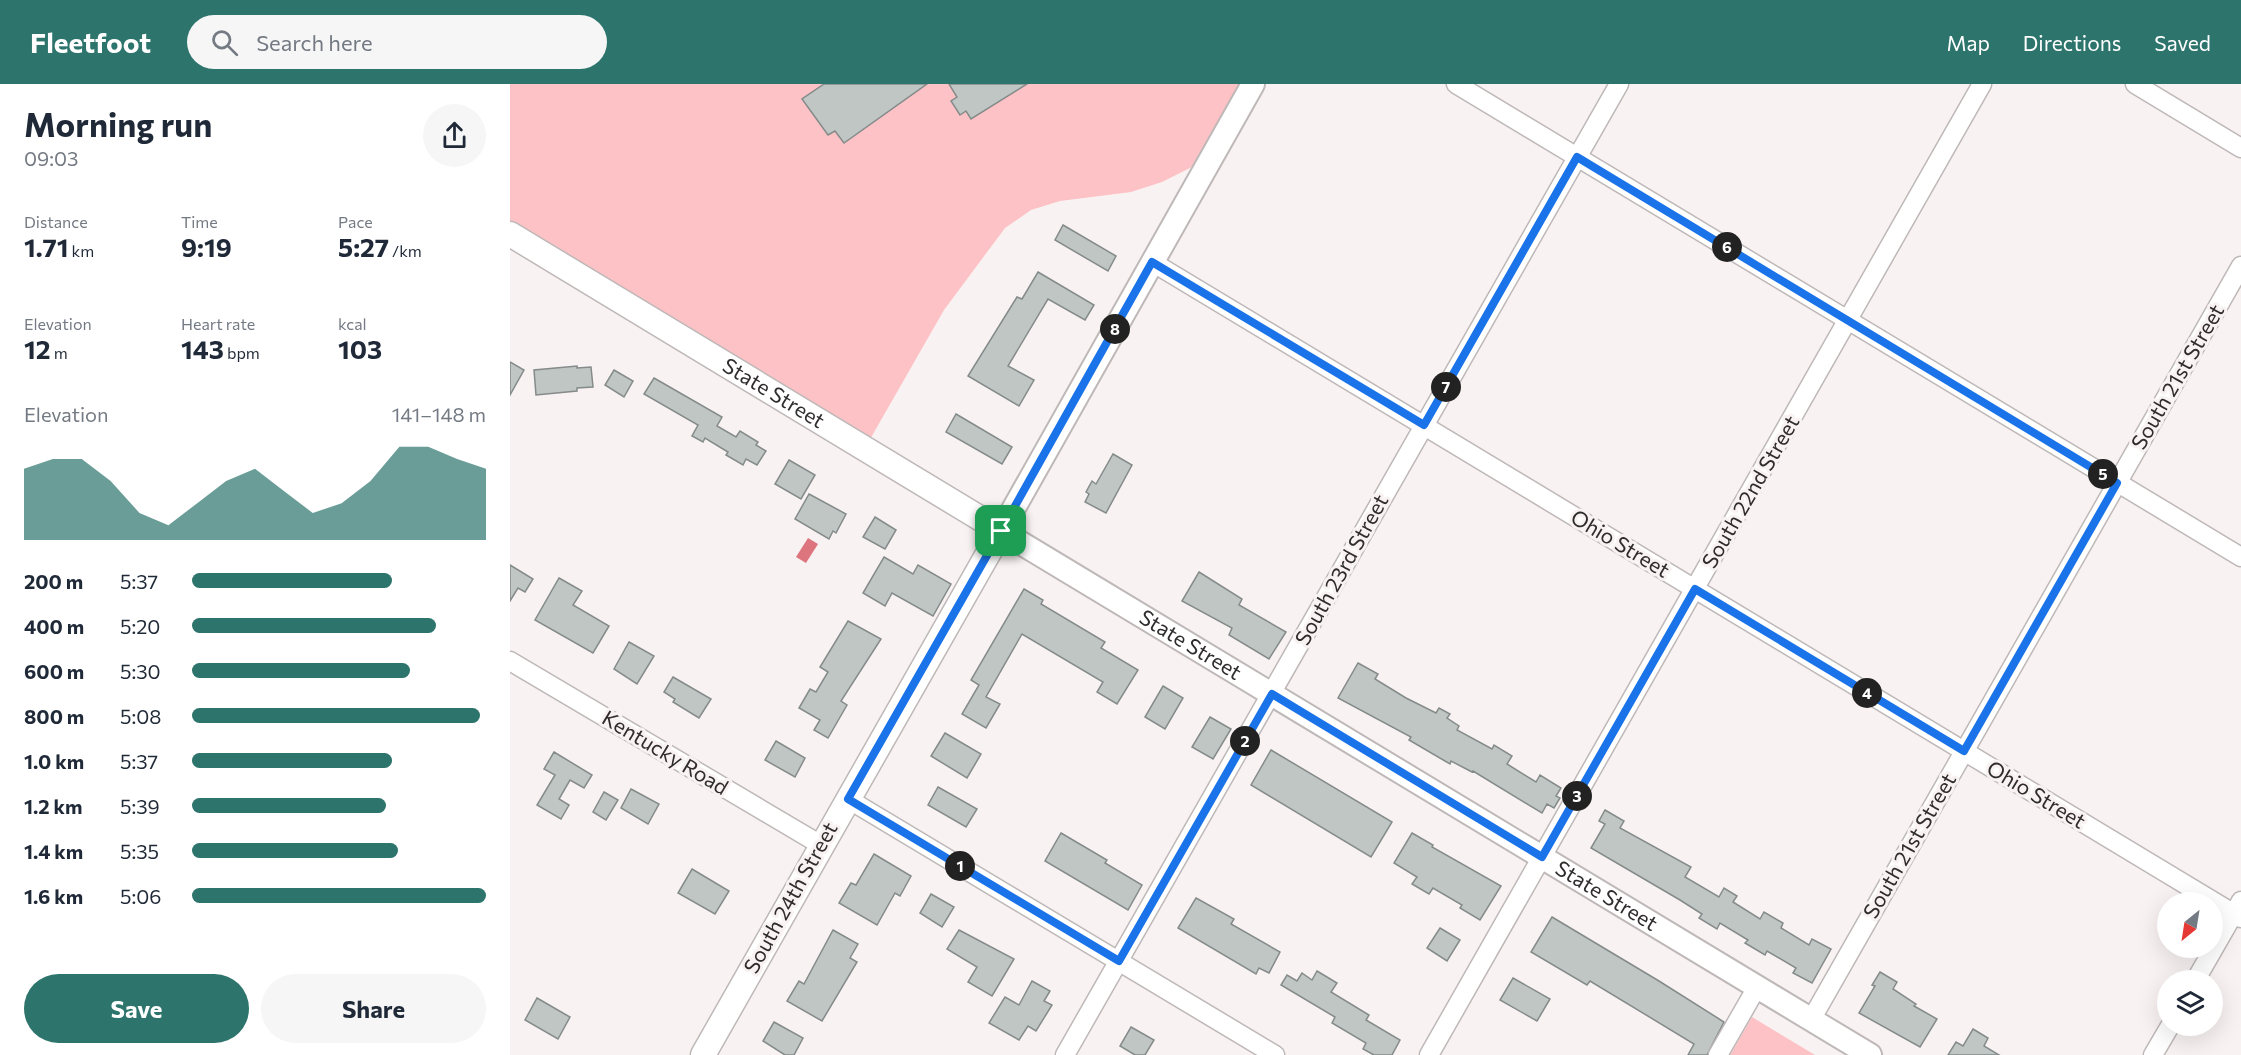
<!DOCTYPE html>
<meta charset="utf-8">
<style>
body{margin:0;font-family:Commissioner,sans-serif;background:#f6f6f7;color:#1f2937;height:100vh;display:flex;flex-direction:column;font-size:22px;white-space:nowrap}
*{box-sizing:border-box;margin:0}
p{font-size:20px;color:#747a83}
.icon{flex:none;width:33px;height:33px;fill:none;stroke:currentColor;stroke-width:2;stroke-linecap:round;stroke-linejoin:round}
.map{position:relative;flex:1;overflow:hidden}
.panel{display:flex;flex-direction:column;background:#fff;width:510px}
.panel>*{flex:none}
.needle{width:39px;rotate:210deg}
.controls{position:absolute;left:1647px;top:808px;display:grid;gap:12px}
.controls a{display:grid;place-items:center;width:66px;height:66px;border-radius:50%;background:#fff;box-shadow:0 6px 24px #0002;font-size:30px}
.pin{position:absolute;display:grid;place-items:center;width:51px;height:51px;color:#fff;margin:-26px;border-radius:12px;box-shadow:0 3px 9px #0006}
.km{position:absolute;width:30px;height:30px;margin:-15px;border-radius:50%;background:#222;color:#fff;font-size:16px;line-height:30px;text-align:center}
.round{display:grid;place-items:center;flex:none;width:63px;height:63px;border-radius:32px;background:#f6f6f7}
.overview{display:flex;align-items:center;justify-content:space-between;height:102px;padding:0 24px}
h1{font-size:33px;font-weight:700;line-height:45px}
.metrics{display:grid;grid-template-columns:repeat(3,1fr);gap:9px;height:102px;padding:6px 24px}
.metrics div{display:grid;align-content:center}
.metrics b{font-size:26px;font-weight:700}
.metrics small{font-size:16px;font-weight:400}
.metrics p{font-size:16px}
.chart{height:168px;padding:12px 24px}
.chart p{display:flex;justify-content:space-between}
.chart svg{width:100%;height:108px;margin-top:6px;fill:#2c746c;opacity:.7}
.button{display:flex;gap:12px;margin-top:auto;padding:12px 24px}
.button a{flex:1;height:69px;border-radius:36px;background:#2c746c;color:#fff;font-size:24px;font-weight:700;line-height:69px;text-align:center}
.button a+a{background:#f6f6f7;color:#1f2937}
ul{padding:0 24px;list-style:none;font-size:20px}
li{display:grid;grid-template-columns:96px 72px 1fr;align-items:center;height:45px}
li i{height:15px;border-radius:8px;background:#2c746c}
header{display:flex;align-items:center;gap:36px;box-sizing:border-box;height:84px;padding:0 30px;background:#2c746c;color:#fff}
header strong{font-size:28px}
nav{display:flex;gap:33px;margin-inline-start:auto;font-size:21px}
.search{width:420px;height:54px;background:#f6f6f7;display:flex;align-items:center;gap:15px;box-sizing:border-box;padding:0 21px;border-radius:33px;color:#747a83;font-size:22px}
main{display:flex;flex:1;min-height:0}
.map>svg:first-child{display:block}
.green{fill:#fdc2c5}
.water{fill:#dd757e}
.building{fill:#bfc6c4;stroke:#848b8a;stroke-width:1.5}
.lines{fill:none;stroke-linecap:round;stroke-linejoin:round}
.minor-casing{stroke:#bfb8b8;stroke-width:21}
.tertiary-casing{stroke:#bfb8b8;stroke-width:26}
.secondary-casing{stroke:#bfb8b8;stroke-width:27}
.minor{stroke:#fff;stroke-width:18}
.tertiary{stroke:#fff;stroke-width:22}
.secondary{stroke:#fff;stroke-width:24}
.route-casing{stroke:#fff;stroke-width:12}
.route{stroke:#1a73e8;stroke-width:8}
.labels{text-anchor:middle;stroke-width:6;stroke-linejoin:round;paint-order:stroke}
.street-label{font-size:21px;fill:#2f2c2c;stroke:#f9f2f2}
</style>
<header>
<strong>Fleetfoot</strong>
<div class="search"><svg class="icon" aria-label="search" viewBox="0 0 24 24"><circle cx="10" cy="10" r="6"/><path d="M15 15l6 6"/></svg>Search here</div>
<nav><a>Map</a><a>Directions</a><a>Saved</a></nav>
</header>
<main>
<section class="panel">
<div class="overview"><div><h1>Morning run</h1><p>09:03</p></div><a class="round"><svg class="icon" aria-label="share" viewBox="0 0 24 24"><path d="M12 15V3M7 8l5-5 5 5M5 13v7h14v-7"/></svg></a></div>
<div class="metrics">
<div><p>Distance</p><b>1.71<small> km</small></b></div>
<div><p>Time</p><b>9:19</b></div>
<div><p>Pace</p><b>5:27<small> /km</small></b></div>
</div>
<div class="metrics">
<div><p>Elevation</p><b>12<small> m</small></b></div>
<div><p>Heart rate</p><b>143<small> bpm</small></b></div>
<div><p>kcal</p><b>103</b></div>
</div>
<div class="chart"><p><span>Elevation</span>141–148 m</p>
<svg viewBox="0 0 160 44" preserveAspectRatio="none"><path d="M0 44V15L10 11L20 11L30 20L40 33L50 38L60 29L70 20L80 15L90 24L100 33L110 29L120 20L130 6L140 6L150 11L160 15V44z"/></svg>
</div>
<ul>
<li><b>200 m</b>5:37<i style="width:68%"></i></li>
<li><b>400 m</b>5:20<i style="width:83%"></i></li>
<li><b>600 m</b>5:30<i style="width:74%"></i></li>
<li><b>800 m</b>5:08<i style="width:98%"></i></li>
<li><b>1.0 km</b>5:37<i style="width:68%"></i></li>
<li><b>1.2 km</b>5:39<i style="width:66%"></i></li>
<li><b>1.4 km</b>5:35<i style="width:70%"></i></li>
<li><b>1.6 km</b>5:06<i style="width:100%"></i></li>
</ul>
<div class="button"><a>Save</a><a>Share</a></div>
</section>
<div class="map">
<svg width="1731" height="971" viewBox="0 0 1731 971">
<rect width="100%" height="100%" fill="#f9f2f2"/>
<!-- green -->
<g class="green">
<path d="M0 0H743L712 54 680 84 652 98 621 108 550 117 521 126 495 144 434 226 355 364 0 150Z"/>
<path d="M1242 933 1305 971H1220Z"/>
</g>
<!-- water -->
<path class="water" d="M298 454 308 460 296 479 286 473Z"/>
<!-- building -->
<g class="building">
<path d="M314 0H417L334 59 325 47 318 51 292 15Z"/>
<path d="M439 0H517L461 35 456 27 450 31 441 17 447 13Z"/>
<path d="M553 141 606 172 598 187 545 156Z"/>
<path d="M528 188 584 221 575 236 538 215 498 282 524 296 509 322 458 292 507 213 512 215Z"/>
<path d="M0 278 14 286 0 311Z"/>
<path d="M67 282V284L81 283 83 303 67 304V307L26 311 24 286Z"/>
<path d="M104 286 123 297 114 313 95 301Z"/>
<path d="M144 294 212 333 207 342 226 353 230 347 248 358 246 361 256 367 247 381 236 375 233 381 216 371 218 368 195 354 193 358 182 352 188 341 134 310Z"/>
<path d="M446 330 502 363 492 380 436 348Z"/>
<path d="M603 370 622 381 596 429 575 418 579 410 576 408 582 397 586 400Z"/>
<path d="M279 376 305 391 291 415 265 400Z"/>
<path d="M299 410 336 430 326 449 323 447 319 455 285 435Z"/>
<path d="M365 433 386 446 375 465 353 453Z"/>
<path d="M374 473 403 490 408 481 441 500 423 532 382 509 375 522 353 509Z"/>
<path d="M0 481 23 495 15 508 8 504 0 517Z"/>
<path d="M689 488 732 515 729 521 776 548 759 575 719 551 722 544 672 517Z"/>
<path d="M49 494 72 507 63 521 99 542 83 569 25 536Z"/>
<path d="M514 505 533 516 531 520 595 558 591 564 628 586 607 620 587 608 593 598 512 550 476 613 490 620 476 644 452 630 469 601 461 596Z"/>
<path d="M338 537 371 555 331 617 337 621 318 654 304 646 310 636 289 624 300 605 306 608 318 588 310 583Z"/>
<path d="M119 558 144 572 127 600 104 585Z"/>
<path d="M848 579 868 590 865 595 896 614 926 629 929 624 940 630 937 634 949 642 947 646 982 665 984 661 1002 672 997 680 1026 698 1030 691 1051 704 1046 712 1050 714 1044 724 1037 720 1032 729 963 687 962 688 941 677 940 680 899 656 901 653 828 614Z"/>
<path d="M163 593 201 615 189 634 163 618 165 615 154 608Z"/>
<path d="M653 602 673 614 655 645 635 633Z"/>
<path d="M700 633 721 645 703 675 682 663Z"/>
<path d="M435 649 471 670 457 694 421 672Z"/>
<path d="M266 657 295 674 285 693 255 676Z"/>
<path d="M761 666 882 738 861 773 741 701Z"/>
<path d="M44 668 82 691 74 704 60 696 49 715 59 721 51 735 27 721 45 691 34 685Z"/>
<path d="M428 703 467 725 456 743 418 721Z"/>
<path d="M121 705 149 720 138 740 111 724Z"/>
<path d="M94 708 108 716 96 736 83 728Z"/>
<path d="M1095 726 1114 737 1110 744 1181 783 1175 793 1209 813 1214 804 1227 812 1223 818 1250 835 1254 828 1273 839 1271 844 1299 861 1302 855 1321 865 1302 899 1283 889 1286 884 1257 867 1255 871 1235 859 1238 856 1210 839 1207 845 1189 834 1192 830 1170 816 1081 764 1095 740 1089 737Z"/>
<path d="M551 749 597 776 595 779 632 801 618 826 535 777Z"/>
<path d="M902 749 923 761 922 763 991 802 970 836 950 824 952 821 923 804 919 810 902 800 907 793 884 779Z"/>
<path d="M364 770 401 792 390 812 385 809 367 841 329 819 341 799 346 801Z"/>
<path d="M182 785 219 807 205 830 168 809Z"/>
<path d="M421 810 444 823 432 843 410 829Z"/>
<path d="M686 814 724 835 721 840 770 868 759 889 749 884 746 890 668 844Z"/>
<path d="M1042 833 1149 897 1214 938 1197 971H1178L1184 960 1080 897 1077 901 1021 868Z"/>
<path d="M930 844 950 856 937 877 917 864Z"/>
<path d="M323 846 348 860 340 874 347 878 312 937 277 917 289 897 294 900Z"/>
<path d="M449 846 504 875 482 912 458 898 467 883 437 865Z"/>
<path d="M807 887 827 899 821 908 859 931 856 936 890 956 882 971H864L853 965 856 959 822 939 825 933 771 901 777 891 787 897 792 889 802 896Z"/>
<path d="M1370 888 1387 898 1383 905 1406 920 1404 922 1427 935 1410 963 1349 929 1365 902 1362 901Z"/>
<path d="M1003 894 1040 915 1027 937 990 916Z"/>
<path d="M522 897 540 907 534 917 542 921 526 947 518 942 509 956 479 939 495 913 509 921Z"/>
<path d="M27 914 60 933 48 955 15 936Z"/>
<path d="M264 938 293 954 284 971H275L253 957Z"/>
<path d="M621 943 644 956 635 971H625L610 962Z"/>
<path d="M1463 945 1478 954 1474 962 1489 971H1438L1446 958 1453 962Z"/>
</g>
<g class="lines">
<!-- minor casing -->
<g class="minor-casing">
<g id="minor">
<path d="M946 0 1731 473"/>
<path d="M1625 0 1731 64"/>
<path d="M642 178 1731 834"/>
<path d="M0 577 311 761"/>
<path d="M338 715 765 971"/>
<path d="M1685 897 1731 817"/>
<path d="M1301 936 1731 182"/>
<path d="M555 971 1109 0"/>
<path d="M919 971 1472 0"/>
<path d="M1208 971 1247 903"/>
<path d="M1643 971 1660 942"/>
</g>
</g>
<!-- tertiary casing -->
<g class="tertiary-casing">
<g id="tertiary">
<path id="s1" d="M743 0 491 447 1360 971"/>
</g>
</g>
<!-- secondary casing -->
<g class="secondary-casing">
<g id="secondary">
<path id="s2" d="M0 150 491 447 193 971"/>
</g>
</g>
<!-- minor -->
<use href="#minor" class="minor"/>
<!-- tertiary -->
<use href="#tertiary" class="tertiary"/>
<!-- secondary -->
<use href="#secondary" class="secondary"/>
</g>
<g class="lines">
<!-- route casing -->
<g class="route-casing">
<path id="route" d="M1067 73 1607 399 1454 667 1185 505 1032 773 762 610 609 877 338 715 491 447 642 178 914 341Z"/>
</g>
<!-- route -->
<use href="#route" class="route"/>
</g>
<g class="labels">
<!-- street labels -->
<g class="street-label">
<text transform="translate(1668 293) rotate(-60)" y="7">South 21st Street</text>
<text dy="7" stroke="none"><textPath href="#s2" startOffset="308">State Street</textPath></text>
<text transform="translate(1241 408) rotate(-60)" y="7">South 22nd Street</text>
<text transform="translate(1110 460) rotate(31)" y="7">Ohio Street</text>
<text transform="translate(832 486) rotate(-61)" y="7">South 23rd Street</text>
<text dy="7" stroke="none"><textPath href="#s1" startOffset="734">State Street</textPath></text>
<text transform="translate(155 669) rotate(31)" y="7">Kentucky Road</text>
<text transform="translate(1526 711) rotate(31)" y="7">Ohio Street</text>
<text transform="translate(1400 762) rotate(-60)" y="7">South 21st Street</text>
<text dy="7" stroke="none"><textPath href="#s1" startOffset="1220">State Street</textPath></text>
<text transform="translate(281 814) rotate(-61)" y="7">South 24th Street</text>
</g>
</g>
</svg>
<div class="controls">
<a><svg class="needle" viewBox="-14 -14 28 28"><path d="M0-13l5 13h-10z" fill="#e53935"/><path d="M0 13l5-13h-10z" fill="#747a83"/></svg></a>
<a><svg class="icon" aria-label="layers" viewBox="0 0 24 24"><path d="M12 4l9 5-9 5-9-5zM3 14l9 5 9-5"/></svg></a>
</div>
<div class="pin" style="left:491px;top:447px;background:#1e9e55"><svg class="icon" aria-label="arrive" viewBox="0 0 24 24"><path d="M6 21V4h12l-3 4 3 4H6"/></svg></div>
<b class="km" style="left:450px;top:782px">1</b>
<b class="km" style="left:735px;top:657px">2</b>
<b class="km" style="left:1067px;top:712px">3</b>
<b class="km" style="left:1357px;top:609px">4</b>
<b class="km" style="left:1593px;top:390px">5</b>
<b class="km" style="left:1217px;top:163px">6</b>
<b class="km" style="left:936px;top:303px">7</b>
<b class="km" style="left:605px;top:245px">8</b>
</div>
</main>
